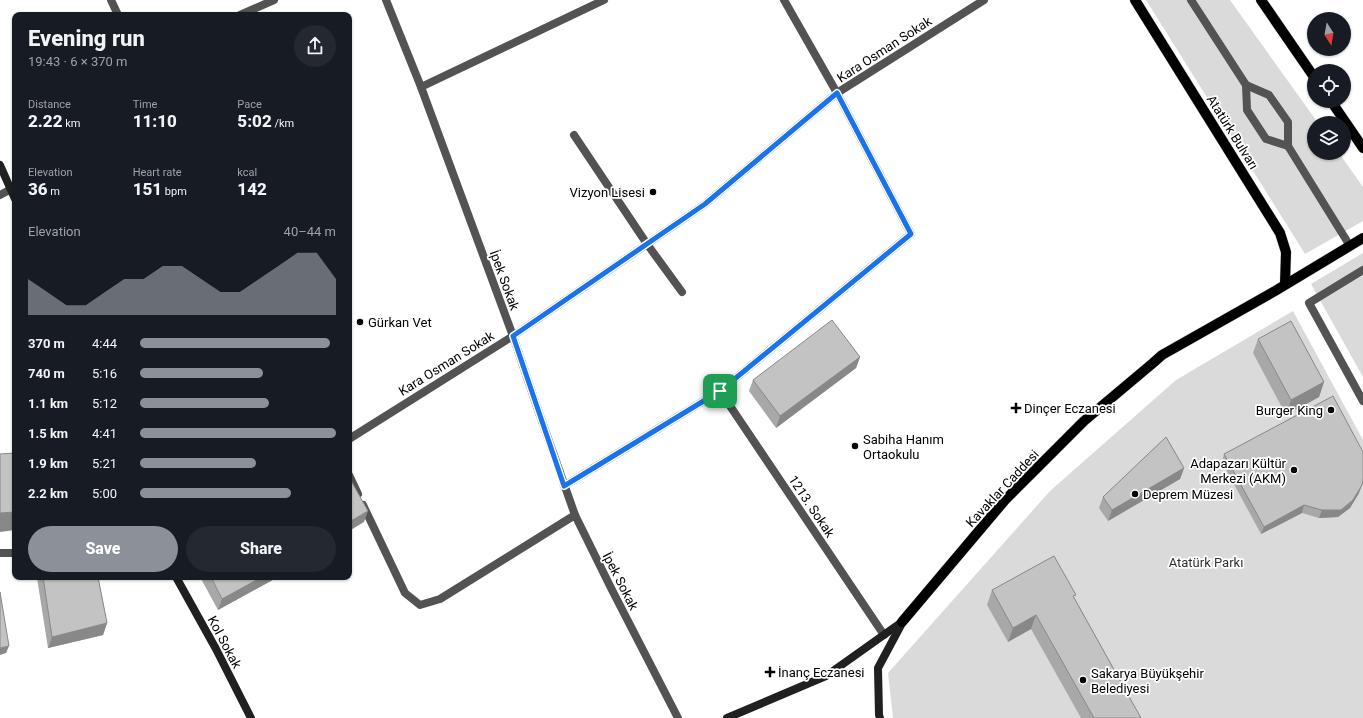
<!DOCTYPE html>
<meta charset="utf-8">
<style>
body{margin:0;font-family:Roboto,sans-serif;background:#242831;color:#f1f3f6;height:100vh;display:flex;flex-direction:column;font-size:15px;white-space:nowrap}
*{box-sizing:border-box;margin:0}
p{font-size:13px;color:#9ea1a6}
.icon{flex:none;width:22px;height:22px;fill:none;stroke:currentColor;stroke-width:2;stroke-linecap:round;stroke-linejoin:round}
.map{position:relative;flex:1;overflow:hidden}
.details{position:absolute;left:12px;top:12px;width:340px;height:568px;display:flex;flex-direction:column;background:#171b24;border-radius:8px;box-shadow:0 1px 3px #0004}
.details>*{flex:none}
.needle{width:26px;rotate:169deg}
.controls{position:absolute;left:1307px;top:12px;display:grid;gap:8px}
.controls a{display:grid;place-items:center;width:44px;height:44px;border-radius:50%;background:#171b24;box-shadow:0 1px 3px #0004;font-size:20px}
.pin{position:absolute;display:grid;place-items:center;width:34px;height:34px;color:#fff;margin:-17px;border-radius:8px;box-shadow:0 2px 6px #0006}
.round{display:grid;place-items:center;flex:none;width:42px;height:42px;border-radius:21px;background:#242831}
.headline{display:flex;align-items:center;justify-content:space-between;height:68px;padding:0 16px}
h1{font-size:22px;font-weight:800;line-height:30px}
.metrics{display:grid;grid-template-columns:repeat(3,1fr);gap:6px;height:68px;padding:4px 16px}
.metrics div{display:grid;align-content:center}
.metrics b{font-size:17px;font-weight:800}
.metrics small{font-size:11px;font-weight:400}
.metrics p{font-size:11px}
.chart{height:112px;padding:8px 16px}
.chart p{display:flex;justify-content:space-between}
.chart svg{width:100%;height:72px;margin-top:4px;fill:#8c9099;opacity:.7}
.primary-button{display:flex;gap:8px;margin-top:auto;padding:8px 16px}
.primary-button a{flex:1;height:46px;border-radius:24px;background:#8c9099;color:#fff;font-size:16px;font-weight:800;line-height:46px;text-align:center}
.primary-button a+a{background:#242831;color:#f1f3f6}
ul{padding:0 16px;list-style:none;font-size:13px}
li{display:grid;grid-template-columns:64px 48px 1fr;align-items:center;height:30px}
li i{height:10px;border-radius:5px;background:#8c9099}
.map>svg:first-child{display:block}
.green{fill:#dadada}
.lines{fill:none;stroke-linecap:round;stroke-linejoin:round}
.primary-casing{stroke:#dbdbdb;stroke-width:11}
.street{stroke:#535353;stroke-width:8}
.secondary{stroke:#202020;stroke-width:8}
.primary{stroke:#000;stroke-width:10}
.wall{fill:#a8a8a8}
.shaded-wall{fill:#888}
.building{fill:#c3c3c3;stroke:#888}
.route-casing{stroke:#fff;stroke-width:8}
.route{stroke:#1a73e8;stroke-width:5}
.poi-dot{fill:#000;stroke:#fff;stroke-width:1.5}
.labels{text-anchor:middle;stroke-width:3.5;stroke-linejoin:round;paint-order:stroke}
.street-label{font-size:13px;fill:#000;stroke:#fff}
.poi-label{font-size:13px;fill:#000;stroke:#fff;text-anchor:start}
.park-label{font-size:13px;fill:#313131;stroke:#fff}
</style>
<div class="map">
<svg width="1363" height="718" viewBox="0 0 1363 718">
<rect width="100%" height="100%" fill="#fff"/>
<!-- green -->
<g class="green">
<path d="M1146 0H1230L1318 123H1314V153H1339L1363 187V221L1305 254Z"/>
<path d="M1363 253V377L1311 284Z"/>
<path d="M1293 311 1363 440V718H893L888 673 1050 491 1176 380Z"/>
</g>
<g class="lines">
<!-- primary casing -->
<g class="primary-casing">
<g id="primary">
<path d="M1135 0 1280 233 1286 252 1285 284"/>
<path d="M1261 0 1314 77"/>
<path d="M1331 101 1363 148"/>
<path d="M902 622 1005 500 1084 421 1153 363 1162 355 1275 291 1363 238"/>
</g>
</g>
<!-- street -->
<g class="street">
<path d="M111 0 118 15"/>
<path d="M386 0 421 87 513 336 537 407 575 515 611 588 678 718"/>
<path d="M1191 0 1246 85 1269 95 1288 122V146L1350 246"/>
<path d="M240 15 274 0"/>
<path d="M1246 85 1247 110 1266 139 1288 146"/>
<path d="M421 87 604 0"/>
<path d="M574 135 647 244 682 292"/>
<path d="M0 195 15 187"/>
<path d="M1363 270 1309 303 1363 401"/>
<path d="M720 391 884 635"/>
<path d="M349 439 513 336 647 244 705 204 837 93 984 0"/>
<path d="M349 475 358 494"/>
<path d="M564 486 720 391 911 234 837 93 784 0"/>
<path d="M363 505 405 593 420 605 440 599 575 515"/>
<path d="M0 553H15"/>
</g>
<!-- secondary -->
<g class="secondary">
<path d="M0 165 15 199"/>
<path d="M176 577 216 649 251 718"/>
<path d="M727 718 826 676 902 622"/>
<path d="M880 718 879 715 878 668 901 625"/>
</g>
<!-- primary -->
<use href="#primary" class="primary"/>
</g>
<!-- wall -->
<g class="wall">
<path d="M1258 339 1324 382 1319 397 1286 415 1253 353Z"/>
<path d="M860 357 856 368 776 428 749 391 753 380Z"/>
<path d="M1224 454 1359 493 1350 508 1338 517 1319 518 1302 513 1261 534 1222 462Z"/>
<path d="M1184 468 1180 479 1108 521 1099 508 1103 497Z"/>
<path d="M37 577H98L107 623 103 635 48 648 37 578Z"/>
<path d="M200 577H278L218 610Z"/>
<path d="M992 590 1075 599 1141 718H1081L1031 629 1008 642 987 605Z"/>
</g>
<!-- shaded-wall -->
<g class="shaded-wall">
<path d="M860 357 856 368 776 428 780 416Z"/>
<path d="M1324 382 1319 397 1286 415 1291 400Z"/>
<path d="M1184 468 1180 479 1108 521 1112 510Z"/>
<path d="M1362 485 1359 493 1350 508 1338 517 1319 518 1322 510Z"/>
<path d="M1304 505 1302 513 1261 534 1264 527Z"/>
<path d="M368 511 364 522 349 531V522Z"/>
<path d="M15 512V530L0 532V513Z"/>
<path d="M262 577H278L218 610 222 599Z"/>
<path d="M1036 615 1031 629 1008 642 1013 628Z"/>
<path d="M107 623 103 635 48 648 52 637Z"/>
<path d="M9 646 6 653 0 655V648Z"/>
</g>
<!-- building -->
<g class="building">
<path d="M832 320 860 357 780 416 753 380Z"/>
<path d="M1291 321 1324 382 1291 400 1258 339Z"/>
<path d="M1333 396 1363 452V479L1362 485 1353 500 1341 510H1322L1304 505 1264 527 1224 454Z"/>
<path d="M1166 437 1184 468 1112 510 1103 497Z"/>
<path d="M15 453V512L0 513V454Z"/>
<path d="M349 477 368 511 349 522Z"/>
<path d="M1054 556 1076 595 1073 596 1141 718H1094L1036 615 1013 628 992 590Z"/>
<path d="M43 577H98L107 623 52 637Z"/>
<path d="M211 577H262L222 599Z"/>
<path d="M0 592 9 646 0 648Z"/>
</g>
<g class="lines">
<!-- route casing -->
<g class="route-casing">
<path id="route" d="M837 93 911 234 720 391 564 486 513 336 705 204Z"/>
</g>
<!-- route -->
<use href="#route" class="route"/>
</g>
<!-- markers -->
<g class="poi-dot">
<circle cx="653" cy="192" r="4"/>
<circle cx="360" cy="322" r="4"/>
<path d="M1014 402h4v4h4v4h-4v4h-4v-4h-4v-4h4z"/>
<circle cx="1331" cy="410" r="4"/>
<circle cx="855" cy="446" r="4"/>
<circle cx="1294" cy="470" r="4"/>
<circle cx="1135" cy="494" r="4"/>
<path d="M768 666h4v4h4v4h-4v4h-4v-4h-4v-4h4z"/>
<circle cx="1083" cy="680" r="4"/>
</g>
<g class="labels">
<!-- street labels -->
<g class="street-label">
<text transform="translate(884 49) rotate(-33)" y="5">Kara Osman Sokak</text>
<text transform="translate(1233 132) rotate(58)" y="5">Atatürk Bulvarı</text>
<text transform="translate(505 280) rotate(70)" y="5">İpek Sokak</text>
<text transform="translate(446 363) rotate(-32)" y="5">Kara Osman Sokak</text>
<text transform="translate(1002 488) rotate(-47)" y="5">Kavaklar Caddesi</text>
<text transform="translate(812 506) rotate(56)" y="5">1213. Sokak</text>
<text transform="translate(621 581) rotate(63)" y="5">İpek Sokak</text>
<text transform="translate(225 642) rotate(62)" y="5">Kol Sokak</text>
</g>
<!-- poi labels -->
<g class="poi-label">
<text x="645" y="197" text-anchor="end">Vizyon Lisesi</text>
<text x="368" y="327">Gürkan Vet</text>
<text x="1024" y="413">Dinçer Eczanesi</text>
<text x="1323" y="415" text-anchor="end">Burger King</text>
<text x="863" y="444">Sabiha Hanım<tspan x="863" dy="15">Ortaokulu</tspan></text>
<text x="1286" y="468" text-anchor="end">Adapazarı Kültür<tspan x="1286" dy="15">Merkezi (AKM)</tspan></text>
<text x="1143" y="499">Deprem Müzesi</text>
<text x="778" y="677">İnanç Eczanesi</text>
<text x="1091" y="678">Sakarya Büyükşehir<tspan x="1091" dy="15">Belediyesi</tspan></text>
</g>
<!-- park labels -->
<g class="park-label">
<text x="1206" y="567">Atatürk Parkı</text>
</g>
</g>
</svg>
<div class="controls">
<a><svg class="needle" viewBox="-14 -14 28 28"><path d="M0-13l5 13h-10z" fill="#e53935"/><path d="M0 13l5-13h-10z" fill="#9ea1a6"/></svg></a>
<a><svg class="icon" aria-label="locate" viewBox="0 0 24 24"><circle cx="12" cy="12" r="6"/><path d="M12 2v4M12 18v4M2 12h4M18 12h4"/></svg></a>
<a><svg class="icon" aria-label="layers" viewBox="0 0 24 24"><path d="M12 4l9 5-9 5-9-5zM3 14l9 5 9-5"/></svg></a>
</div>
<div class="pin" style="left:720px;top:391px;background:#1e9e55"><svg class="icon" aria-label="arrive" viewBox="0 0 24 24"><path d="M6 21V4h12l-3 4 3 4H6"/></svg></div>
<section class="details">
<div class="headline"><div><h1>Evening run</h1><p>19:43 · 6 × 370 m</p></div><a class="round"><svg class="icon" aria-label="share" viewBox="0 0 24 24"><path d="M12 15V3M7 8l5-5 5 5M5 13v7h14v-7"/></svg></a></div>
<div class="metrics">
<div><p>Distance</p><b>2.22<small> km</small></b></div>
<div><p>Time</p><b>11:10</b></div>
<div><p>Pace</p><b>5:02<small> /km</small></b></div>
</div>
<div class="metrics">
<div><p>Elevation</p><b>36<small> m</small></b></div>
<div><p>Heart rate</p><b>151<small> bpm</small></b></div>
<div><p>kcal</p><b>142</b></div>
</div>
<div class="chart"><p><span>Elevation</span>40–44 m</p>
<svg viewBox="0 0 160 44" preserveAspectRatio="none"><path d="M0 44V22L10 30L20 38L30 38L40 30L50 22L60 22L70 14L80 14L90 22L100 30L110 30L120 22L130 14L140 6L150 6L160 22V44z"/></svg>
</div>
<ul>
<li><b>370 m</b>4:44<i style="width:97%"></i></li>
<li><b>740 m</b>5:16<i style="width:63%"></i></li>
<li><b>1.1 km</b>5:12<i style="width:66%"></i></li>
<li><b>1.5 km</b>4:41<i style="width:100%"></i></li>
<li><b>1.9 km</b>5:21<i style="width:59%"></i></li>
<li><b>2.2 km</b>5:00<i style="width:77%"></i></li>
</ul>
<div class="primary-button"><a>Save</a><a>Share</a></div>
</section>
</div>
